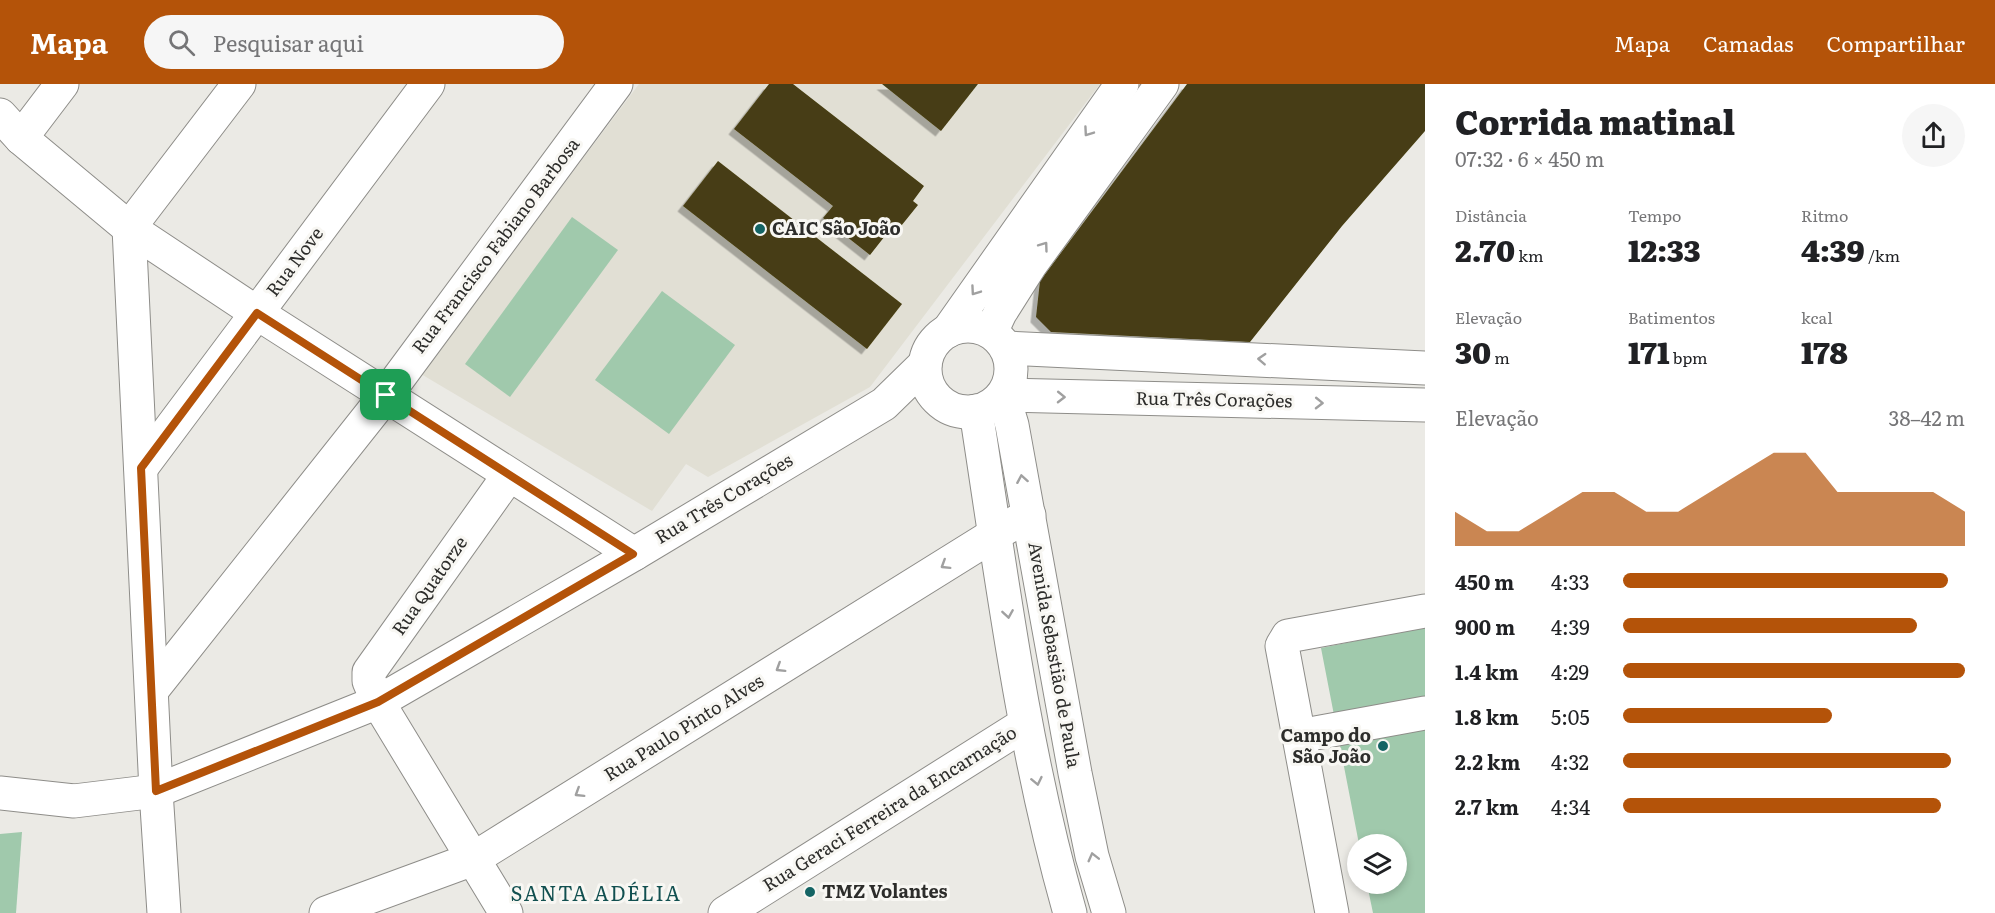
<!DOCTYPE html>
<html lang="pt">
<meta charset="utf-8">
<style>
body{margin:0;font-family:Literata,serif;background:#f6f6f6;color:#202124;height:100vh;display:flex;flex-direction:column;font-size:22px;white-space:nowrap}
*{box-sizing:border-box;margin:0}
p{font-size:20px;color:#757577}
.icon{flex:none;width:33px;height:33px;fill:none;stroke:currentColor;stroke-width:2;stroke-linecap:round;stroke-linejoin:round}
.map{position:relative;flex:1;overflow:hidden}
.drawer{display:flex;flex-direction:column;background:#fff;width:570px}
.drawer>*{flex:none}
.buttons{position:absolute;left:1347px;top:750px;display:grid;gap:12px}
.buttons a{display:grid;place-items:center;width:60px;height:60px;border-radius:50%;background:#fff;box-shadow:0 3px 9px #0003;font-size:30px}
.pin{position:absolute;display:grid;place-items:center;width:51px;height:51px;color:#fff;margin:-26px;border-radius:12px;box-shadow:0 3px 9px #0006}
.round{display:grid;place-items:center;flex:none;width:63px;height:63px;border-radius:32px;background:#f6f6f6}
.summary{display:flex;align-items:center;justify-content:space-between;height:102px;padding:0 30px}
h1{font-size:33px;font-weight:800;line-height:45px}
.stats{display:grid;grid-template-columns:repeat(3,1fr);gap:9px;height:102px;padding:6px 30px}
.stats div{display:grid;align-content:center}
.stats b{font-size:30px;font-weight:800}
.stats small{font-size:16px;font-weight:400}
.stats p{font-size:16px}
.chart{height:168px;padding:12px 30px}
.chart p{display:flex;justify-content:space-between}
.chart svg{width:100%;height:108px;margin-top:6px;fill:#b45309;opacity:.7}
ul{padding:0 30px;list-style:none;font-size:20px}
li{display:grid;grid-template-columns:96px 72px 1fr;align-items:center;height:45px}
li i{height:15px;border-radius:8px;background:#b45309}
header{display:flex;align-items:center;gap:36px;box-sizing:border-box;height:84px;padding:0 30px;background:#b45309;color:#fff}
header strong{font-size:28px}
nav{display:flex;gap:33px;margin-inline-start:auto;font-size:21px}
.search{width:420px;height:54px;background:#f6f6f6;display:flex;align-items:center;gap:15px;box-sizing:border-box;padding:0 21px;border-radius:33px;color:#757577;font-size:22px}
main{display:flex;flex:1;min-height:0}
.map>svg:first-child{display:block}
.built{fill:#e1dfd4}
.green{fill:#a0c9ac}
.building{fill:#473e12;filter:url(#shadow)}
.lines{fill:none;stroke-linecap:round;stroke-linejoin:round}
.minor-casing{stroke:#8e8d89;stroke-width:35}
.minor{stroke:#fff;stroke-width:33}
.oneway{stroke:#a0a0a0}
.route-casing{stroke:#fff;stroke-width:12}
.route{stroke:#b45309;stroke-width:8}
.poi-dot{fill:#146464;stroke:#f8f7f3;stroke-width:2}
.labels{text-anchor:middle;stroke-width:6;stroke-linejoin:round;paint-order:stroke}
.poi-label{font-size:18px;font-weight:bold;fill:#2d2d2b;stroke:#f8f7f3;text-anchor:start}
.street-label{font-size:18px;fill:#2d2d2b;stroke:#f8f7f3}
.neighbourhood-label{font-size:20px;letter-spacing:1.5px;fill:#125050;stroke:#f8f7f3}
</style>
<header>
<strong>Mapa</strong>
<div class="search"><svg class="icon" aria-label="search" viewBox="0 0 24 24"><circle cx="10" cy="10" r="6"/><path d="M15 15l6 6"/></svg>Pesquisar aqui</div>
<nav><a>Mapa</a><a>Camadas</a><a>Compartilhar</a></nav>
</header>
<main>
<div class="map">
<svg width="1425" height="829" viewBox="0 0 1425 829">
<defs>
<filter id="shadow"><feDropShadow dx="-5.5" dy="5.5" stdDeviation="0" flood-color="#0004"/></filter>
</defs>
<rect width="100%" height="100%" fill="#ebeae5"/>
<!-- built -->
<path class="built" d="M639 0H1100L870 303 708 393 686 380 652 427 421 290Z"/>
<!-- green -->
<g class="green">
<path d="M572 133 618 166 510 313 465 280Z"/>
<path d="M662 207 735 261 669 350 595 296Z"/>
<path d="M1425 543V829H1373L1367 800H1396V760H1359L1321 564Z"/>
<path d="M22 748 16 829H0V750Z"/>
</g>
<!-- building -->
<g class="building">
<path d="M769 0H793L924 102 913 117 918 121 897 147 892 143 870 171 823 134 833 122 734 45Z"/>
<path d="M882 0H978L941 47Z"/>
<path d="M1187 0H1425V47L1342 142 1250 258 1051 248 1036 233 1040 197Z"/>
<path d="M718 77 902 220 867 265 683 122Z"/>
</g>
<g class="lines">
<!-- minor casing -->
<g class="minor-casing">
<g id="minor">
<path d="M0 31 21 54 129 144 257 229 634 470"/>
<path d="M21 54 62 0"/>
<circle cx="968" cy="285" r="43"/>
<path d="M948 247 1122 0"/>
<path d="M991 248 1000 229 1031 180 1162 0"/>
<path d="M1006 264 1425 284"/>
<path d="M1003 311 1012 341 1075 689 1092 772 1109 829"/>
<path d="M1003 311 1425 321"/>
<path d="M976 327C1002 495 1023 665 1070 829"/>
<path d="M141 384 428 0"/>
<path d="M152 606 386 311 616 0"/>
<path d="M1299 652 1425 629"/>
<path d="M0 709 74 717 156 707 378 618 634 470 884 320 925 280"/>
<path d="M164 829 156 707 129 144 239 0"/>
<path d="M326 829 473 775 995 450 1029 431"/>
<path d="M506 829 378 618 369 597V588L509 391"/>
<path d="M725 829 1025 640"/>
<path d="M1332 829 1282 562 1288 552 1425 527"/>
</g>
</g>
<!-- minor -->
<use href="#minor" class="minor"/>
</g>
<!-- one-way arrows -->
<defs><path id="oneway-chevron" d="M-2-3.5L2.5 0L-2 3.5" fill="none" stroke-width="1.6" stroke-linecap="round" stroke-linejoin="round" transform="scale(1.5)"/></defs>
<g class="oneway">
<use href="#oneway-chevron" transform="translate(1088 48) rotate(125)"/>
<use href="#oneway-chevron" transform="translate(1044 162) rotate(-54)"/>
<use href="#oneway-chevron" transform="translate(975 207) rotate(125)"/>
<use href="#oneway-chevron" transform="translate(1262 275) rotate(-177)"/>
<use href="#oneway-chevron" transform="translate(1061 313) rotate(1)"/>
<use href="#oneway-chevron" transform="translate(1319 319) rotate(1)"/>
<use href="#oneway-chevron" transform="translate(1022 395) rotate(-100)"/>
<use href="#oneway-chevron" transform="translate(945 481) rotate(148)"/>
<use href="#oneway-chevron" transform="translate(1008 530) rotate(81)"/>
<use href="#oneway-chevron" transform="translate(780 584) rotate(148)"/>
<use href="#oneway-chevron" transform="translate(1037 697) rotate(78)"/>
<use href="#oneway-chevron" transform="translate(579 709) rotate(148)"/>
<use href="#oneway-chevron" transform="translate(1093 773) rotate(-104)"/>
</g>
<g class="lines">
<!-- route casing -->
<g class="route-casing">
<path id="route" d="M257 229 633 470 378 618 156 707 141 384Z"/>
</g>
<!-- route -->
<use href="#route" class="route"/>
</g>
<!-- markers -->
<g class="poi-dot">
<circle cx="760" cy="145" r="6"/>
<circle cx="1383" cy="662" r="6"/>
<circle cx="810" cy="808" r="6"/>
</g>
<g class="labels">
<!-- poi labels -->
<g class="poi-label">
<text x="772" y="151">CAIC São João</text>
<text x="1371" y="658" text-anchor="end">Campo do<tspan x="1371" dy="21">São João</tspan></text>
<text x="822" y="814">TMZ Volantes</text>
</g>
<!-- street labels -->
<g class="street-label">
<text transform="translate(496 162) rotate(-53)" y="6">Rua Francisco Fabiano Barbosa</text>
<text transform="translate(295 178) rotate(-53)" y="6">Rua Nove</text>
<text transform="translate(1214 316) rotate(1)" y="6">Rua Três Corações</text>
<text transform="translate(724 415) rotate(-31)" y="6">Rua Três Corações</text>
<text transform="translate(430 502) rotate(-55)" y="6">Rua Quatorze</text>
<text transform="translate(1054 571) rotate(80)" y="6">Avenida Sebastião de Paula</text>
<text transform="translate(684 644) rotate(-32)" y="6">Rua Paulo Pinto Alves</text>
<text transform="translate(890 725) rotate(-32)" y="6">Rua Geraci Ferreira da Encarnação</text>
</g>
<!-- neighbourhood labels -->
<g class="neighbourhood-label">
<text x="596" y="817">SANTA ADÉLIA</text>
</g>
</g>
</svg>
<div class="buttons">
<a><svg class="icon" aria-label="layers" viewBox="0 0 24 24"><path d="M12 4l9 5-9 5-9-5zM3 14l9 5 9-5"/></svg></a>
</div>
<div class="pin" style="left:386px;top:311px;background:#1e9e55"><svg class="icon" aria-label="arrive" viewBox="0 0 24 24"><path d="M6 21V4h12l-3 4 3 4H6"/></svg></div>
</div>
<section class="drawer">
<div class="summary"><div><h1>Corrida matinal</h1><p>07:32 · 6 × 450 m</p></div><a class="round"><svg class="icon" aria-label="share" viewBox="0 0 24 24"><path d="M12 15V3M7 8l5-5 5 5M5 13v7h14v-7"/></svg></a></div>
<div class="stats">
<div><p>Distância</p><b>2.70<small> km</small></b></div>
<div><p>Tempo</p><b>12:33</b></div>
<div><p>Ritmo</p><b>4:39<small> /km</small></b></div>
</div>
<div class="stats">
<div><p>Elevação</p><b>30<small> m</small></b></div>
<div><p>Batimentos</p><b>171<small> bpm</small></b></div>
<div><p>kcal</p><b>178</b></div>
</div>
<div class="chart"><p><span>Elevação</span>38–42 m</p>
<svg viewBox="0 0 160 44" preserveAspectRatio="none"><path d="M0 44V30L10 38L20 38L30 30L40 22L50 22L60 30L70 30L80 22L90 14L100 6L110 6L120 22L130 22L140 22L150 22L160 30V44z"/></svg>
</div>
<ul>
<li><b>450 m</b>4:33<i style="width:95%"></i></li>
<li><b>900 m</b>4:39<i style="width:86%"></i></li>
<li><b>1.4 km</b>4:29<i style="width:100%"></i></li>
<li><b>1.8 km</b>5:05<i style="width:61%"></i></li>
<li><b>2.2 km</b>4:32<i style="width:96%"></i></li>
<li><b>2.7 km</b>4:34<i style="width:93%"></i></li>
</ul>
</section>
</main>
